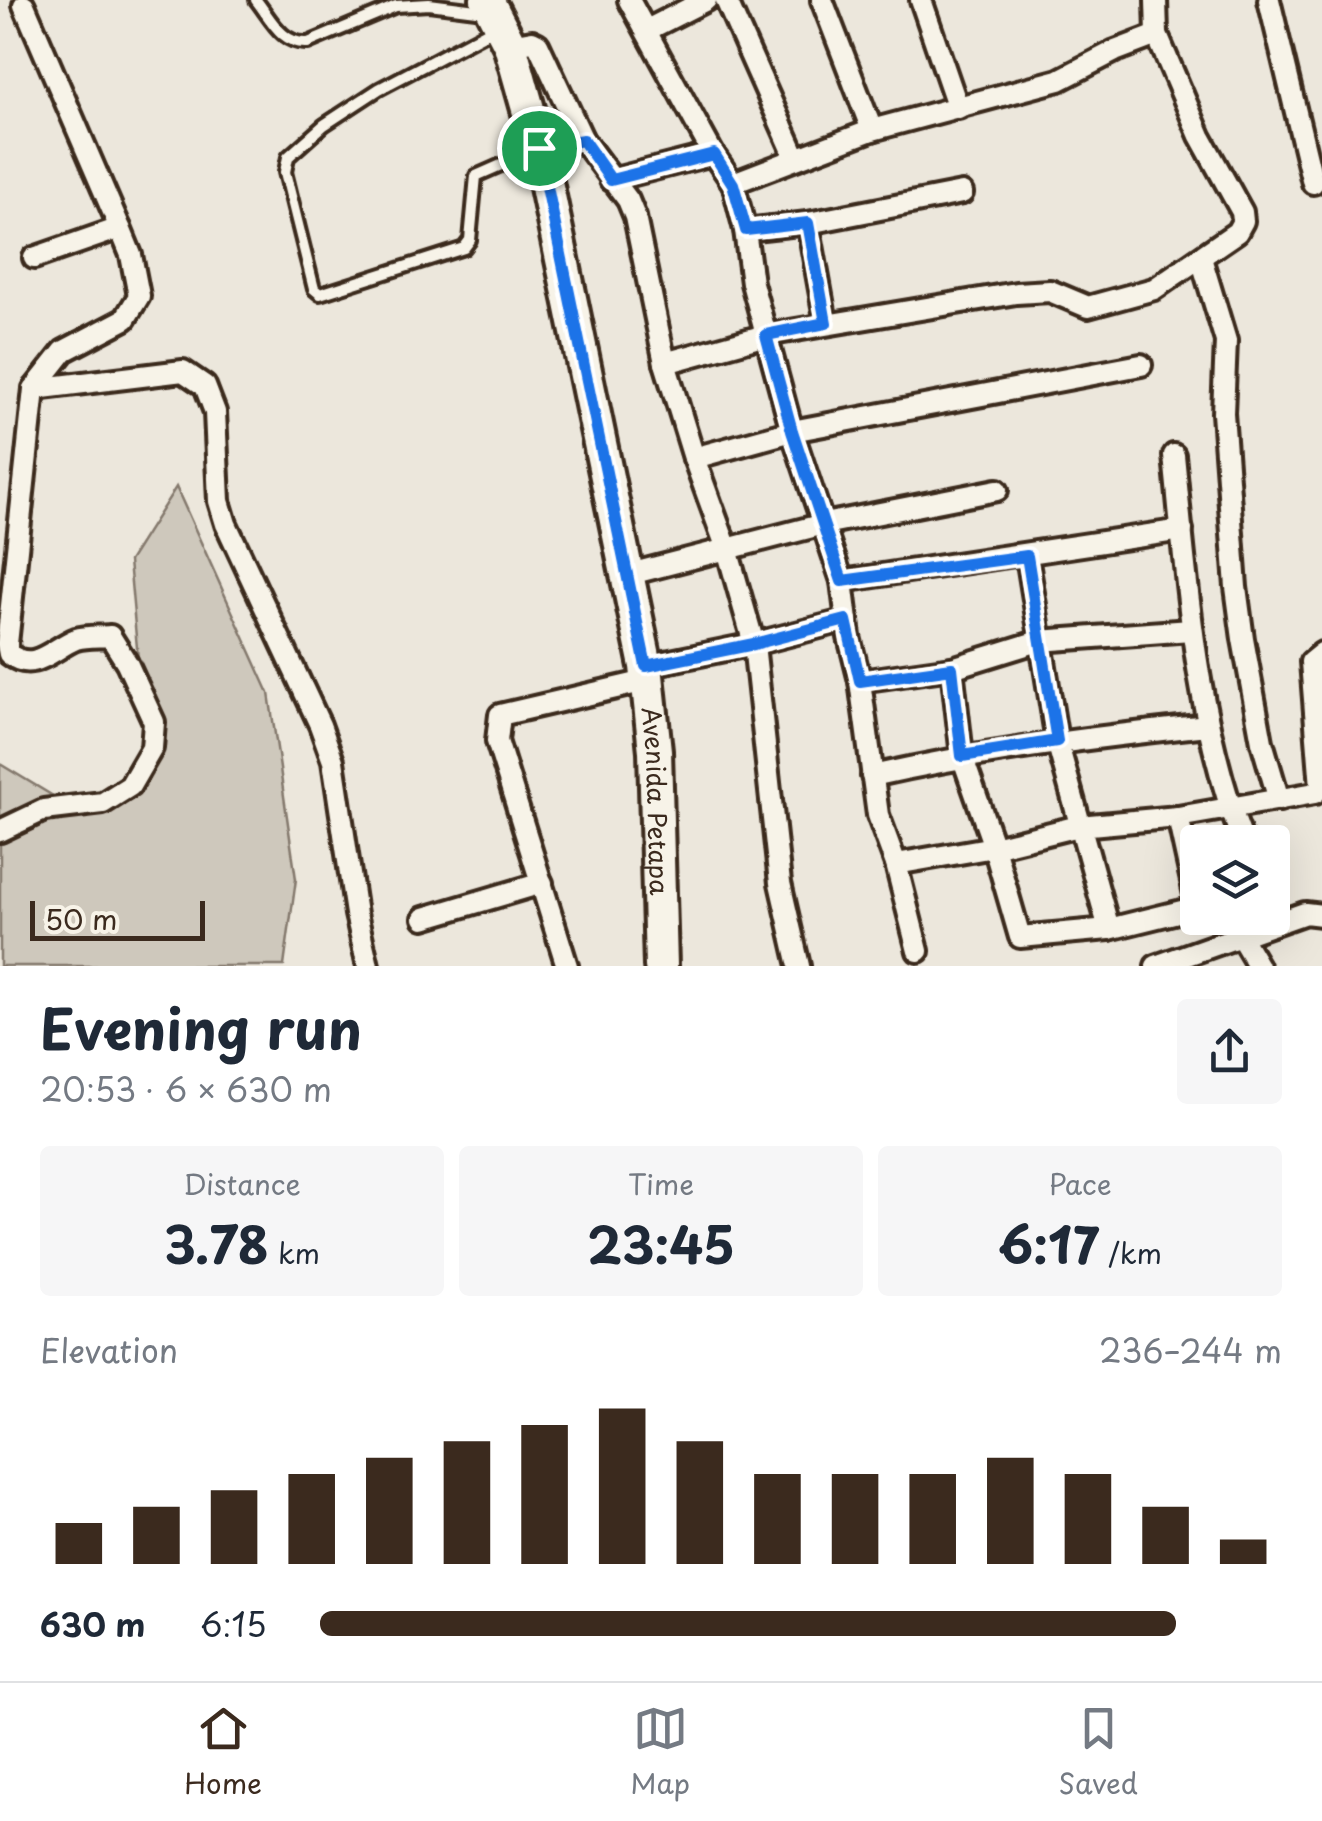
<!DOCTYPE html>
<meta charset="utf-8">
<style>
body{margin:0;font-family:"Playpen Sans",sans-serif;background:#f6f6f7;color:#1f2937;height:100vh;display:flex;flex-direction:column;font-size:38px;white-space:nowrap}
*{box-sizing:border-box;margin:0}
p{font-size:32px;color:#747a83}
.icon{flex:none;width:55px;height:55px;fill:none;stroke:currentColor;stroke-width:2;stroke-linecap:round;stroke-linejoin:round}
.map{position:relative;height:966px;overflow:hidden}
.drawer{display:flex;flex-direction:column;background:#fff;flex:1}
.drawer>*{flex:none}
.fabs{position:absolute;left:1180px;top:825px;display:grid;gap:20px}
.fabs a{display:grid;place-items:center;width:110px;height:110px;border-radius:10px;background:#fff;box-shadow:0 10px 40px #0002;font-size:50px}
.scale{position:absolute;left:30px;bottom:25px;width:175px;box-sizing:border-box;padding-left:10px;border:5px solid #3b2a1e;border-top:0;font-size:28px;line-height:35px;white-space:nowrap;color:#3b2a1e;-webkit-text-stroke:8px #f7f3e8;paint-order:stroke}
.pin{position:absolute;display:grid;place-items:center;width:85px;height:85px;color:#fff;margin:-42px;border:5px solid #fff;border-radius:50%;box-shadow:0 2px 10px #0007}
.round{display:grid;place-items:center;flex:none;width:105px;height:105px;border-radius:10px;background:#f6f6f7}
.overview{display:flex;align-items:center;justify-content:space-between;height:170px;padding:0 40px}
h1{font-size:55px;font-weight:700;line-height:75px}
.stats{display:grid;grid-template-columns:repeat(3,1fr);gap:15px;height:170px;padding:10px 40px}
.stats div{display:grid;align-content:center;border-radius:10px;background:#f6f6f7;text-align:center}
.stats b{font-size:50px;font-weight:700}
.stats small{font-size:28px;font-weight:400}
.stats p{font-size:28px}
.chart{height:280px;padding:20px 40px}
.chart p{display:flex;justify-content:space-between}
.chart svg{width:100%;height:180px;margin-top:10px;stroke:#3b2a1e;stroke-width:6}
ul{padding:0 40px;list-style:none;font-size:32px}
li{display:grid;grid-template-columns:160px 120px 1fr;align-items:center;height:75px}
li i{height:25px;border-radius:12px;background:#3b2a1e}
.tab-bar{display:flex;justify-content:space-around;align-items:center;height:140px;border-top:2px solid #e0e1e3;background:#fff;font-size:28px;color:#747a83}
.tab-bar a{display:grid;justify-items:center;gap:5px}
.tab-bar .current{color:#3b2a1e}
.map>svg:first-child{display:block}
.green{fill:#cec8bc;stroke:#84796d;stroke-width:2.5}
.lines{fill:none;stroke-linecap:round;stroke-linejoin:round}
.lane-casing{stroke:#3b2a1e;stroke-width:18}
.street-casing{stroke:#3b2a1e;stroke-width:28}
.primary-casing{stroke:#3b2a1e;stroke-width:40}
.lane{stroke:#f7f3e8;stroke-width:10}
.street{stroke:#f7f3e8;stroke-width:20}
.primary{stroke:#f7f3e8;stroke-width:32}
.route-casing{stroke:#fff;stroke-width:20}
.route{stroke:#1a73e8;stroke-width:12}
.labels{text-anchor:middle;stroke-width:8;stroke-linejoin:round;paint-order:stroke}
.street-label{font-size:25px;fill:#3b2a1e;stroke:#f7f3e8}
</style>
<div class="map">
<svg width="1322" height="966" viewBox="0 0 1322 966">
<rect width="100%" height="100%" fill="#ece7dc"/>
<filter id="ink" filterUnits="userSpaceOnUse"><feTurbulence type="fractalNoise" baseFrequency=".01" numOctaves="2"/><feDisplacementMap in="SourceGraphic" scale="20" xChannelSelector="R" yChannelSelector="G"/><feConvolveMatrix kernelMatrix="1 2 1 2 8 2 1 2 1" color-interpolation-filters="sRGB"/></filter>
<g filter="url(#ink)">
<!-- green -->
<path class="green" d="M176 487 269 693 296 879 284 966H0V764L73 808 148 767 129 561Z"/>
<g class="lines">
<!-- lane casing -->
<g class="lane-casing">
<g id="lane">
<path d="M256 0C271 19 282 45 308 43L396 6 429 4 484 11"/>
<path d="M495 28 379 89 324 125 288 157 285 172 314 289 320 294 464 248 470 240 476 176 533 151"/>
</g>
</g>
<!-- street casing -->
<g class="street-casing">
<g id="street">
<path d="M629 0 713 154 733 183 745 230 752 283 792 431 842 581 849 637 860 681 878 815 896 864 918 951"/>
<path d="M726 0 796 158"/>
<path d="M822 0 872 130"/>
<path d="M921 0 958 108"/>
<path d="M1269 0 1313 183"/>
<path d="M647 30 706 0"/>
<path d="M510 45 532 41 538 44 583 140 628 200 635 217 665 363 694 458 727 549 754 644 780 883 799 966"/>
<path d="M539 148 583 140"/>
<path d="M611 180 713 154"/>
<path d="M733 183 872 130 1059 80 1115 51 1157 35"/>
<path d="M808 223 826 323"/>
<path d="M745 230 808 223 962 193"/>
<path d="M34 258 120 228"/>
<path d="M1201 258 1226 341 1223 413 1236 587 1243 639 1262 742 1279 800"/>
<path d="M665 363 766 335 1016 293 1050 291 1088 307 1154 289 1237 232 1243 221 1242 212 1200 136 1157 35 1156 0"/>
<path d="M34 389 183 371 205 386 215 412 219 501 226 524 320 725 333 761 356 914 368 966"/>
<path d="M1174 455C1187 586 1195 718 1243 842"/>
<path d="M694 458 792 431 1141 365"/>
<path d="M1027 556 1057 741 1109 929"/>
<path d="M630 574 824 524 997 490"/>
<path d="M842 581 1182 530"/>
<path d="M646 666 754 644 847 620"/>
<path d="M952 668 962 756 994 847 1020 937 1109 929 1194 908 1197 904 1178 817"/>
<path d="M860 681 952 668 1039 641 1191 630"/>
<path d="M872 776C984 751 1094 737 1208 725"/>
<path d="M0 831 44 810 103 803 130 786 152 748 154 722 127 663 110 636C100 637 86 636 76 639 53 648 34 674 9 654L7 644 34 389 64 351 125 319 139 296 131 255 120 228 24 5"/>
<path d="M896 864 994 847 1079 826 1178 817 1315 793 1321 787 1311 662 1322 653"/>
<path d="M424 918 542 883"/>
<path d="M1245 944 1258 966"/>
<path d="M567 966 497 741 500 715 646 681"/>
<path d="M1156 966 1305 913 1322 915"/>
</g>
</g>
<!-- primary casing -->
<g class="primary-casing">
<g id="primary">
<path id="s1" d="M487 0 510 45 539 148 646 666 655 751 661 966"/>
</g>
</g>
<!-- lane -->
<use href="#lane" class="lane"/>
<!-- street -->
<use href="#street" class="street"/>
<!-- primary -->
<use href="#primary" class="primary"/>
</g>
</g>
<g class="lines" filter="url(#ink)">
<!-- route casing -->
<g class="route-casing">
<path id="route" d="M583 140 611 180 714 154 733 184 746 230 808 223 826 323 766 335 792 431 842 581 1027 556 1057 741 962 756 952 668 860 681 846 620 754 644 646 666 539 148Z"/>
</g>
<!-- route -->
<use href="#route" class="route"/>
</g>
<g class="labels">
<!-- street labels -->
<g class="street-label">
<text dy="9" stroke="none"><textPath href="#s1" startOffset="822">Avenida Petapa</textPath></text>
</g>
</g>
</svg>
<div class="fabs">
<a><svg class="icon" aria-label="layers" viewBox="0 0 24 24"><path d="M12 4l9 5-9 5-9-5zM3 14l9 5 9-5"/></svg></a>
</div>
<div class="scale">50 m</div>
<div class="pin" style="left:539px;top:148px;background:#1e9e55"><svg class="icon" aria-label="arrive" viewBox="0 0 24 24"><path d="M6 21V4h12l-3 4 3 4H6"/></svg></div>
</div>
<section class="drawer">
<div class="overview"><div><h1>Evening run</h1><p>20:53 · 6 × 630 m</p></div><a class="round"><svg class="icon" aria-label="share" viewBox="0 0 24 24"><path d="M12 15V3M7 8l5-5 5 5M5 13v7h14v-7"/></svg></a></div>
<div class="stats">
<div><p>Distance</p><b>3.78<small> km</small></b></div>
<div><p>Time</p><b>23:45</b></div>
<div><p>Pace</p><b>6:17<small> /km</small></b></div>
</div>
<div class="chart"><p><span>Elevation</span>236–244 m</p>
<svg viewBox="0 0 160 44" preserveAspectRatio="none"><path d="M5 44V34M15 44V30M25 44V26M35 44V22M45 44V18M55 44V14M65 44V10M75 44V6M85 44V14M95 44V22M105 44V22M115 44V22M125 44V18M135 44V22M145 44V30M155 44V38"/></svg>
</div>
<ul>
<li><b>630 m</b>6:15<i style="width:89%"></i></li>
</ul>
</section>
<nav class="tab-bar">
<a class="current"><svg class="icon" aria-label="home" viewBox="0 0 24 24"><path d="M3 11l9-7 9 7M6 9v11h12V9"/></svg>Home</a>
<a><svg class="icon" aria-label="map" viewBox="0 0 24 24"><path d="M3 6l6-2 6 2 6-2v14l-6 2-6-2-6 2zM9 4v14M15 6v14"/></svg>Map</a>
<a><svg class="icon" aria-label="saved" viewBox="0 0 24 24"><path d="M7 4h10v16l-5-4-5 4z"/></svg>Saved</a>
</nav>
